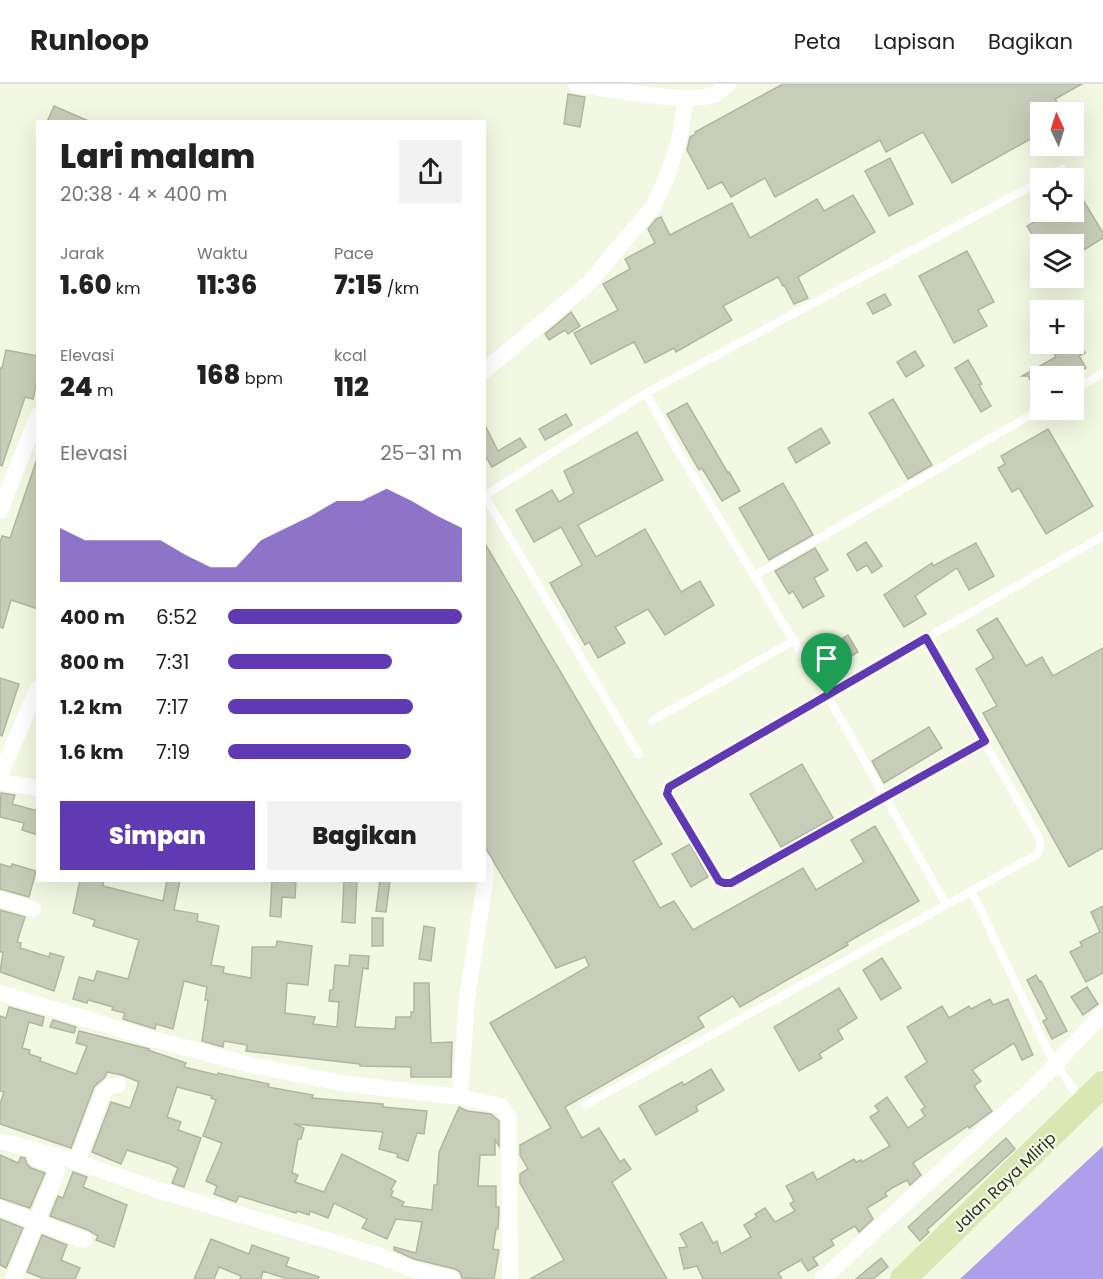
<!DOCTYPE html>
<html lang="id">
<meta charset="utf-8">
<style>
body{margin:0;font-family:Poppins,sans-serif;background:#f2f2f2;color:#222;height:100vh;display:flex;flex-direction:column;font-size:22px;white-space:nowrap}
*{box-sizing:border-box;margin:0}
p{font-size:20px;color:#767676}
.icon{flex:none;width:33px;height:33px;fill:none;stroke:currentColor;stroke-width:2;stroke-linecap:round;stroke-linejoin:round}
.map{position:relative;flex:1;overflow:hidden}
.details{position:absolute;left:36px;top:36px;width:450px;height:762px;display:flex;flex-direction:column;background:#fff;border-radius:0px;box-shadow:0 6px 24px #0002}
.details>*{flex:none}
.needle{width:39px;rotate:356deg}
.fabs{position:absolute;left:1030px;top:18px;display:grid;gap:12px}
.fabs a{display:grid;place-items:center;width:54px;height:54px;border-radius:0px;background:#fff;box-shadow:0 6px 24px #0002;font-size:30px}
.pin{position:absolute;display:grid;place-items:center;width:51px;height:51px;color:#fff;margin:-62px -26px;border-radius:50% 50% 50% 0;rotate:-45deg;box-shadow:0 0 6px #0007}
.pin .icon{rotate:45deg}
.round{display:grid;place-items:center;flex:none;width:63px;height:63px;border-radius:0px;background:#f2f2f2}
.overview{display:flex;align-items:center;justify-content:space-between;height:102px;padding:0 24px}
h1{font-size:33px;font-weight:800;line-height:45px}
.stats{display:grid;grid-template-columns:repeat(3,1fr);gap:9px;height:102px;padding:6px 24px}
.stats div{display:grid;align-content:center}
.stats b{font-size:26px;font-weight:800}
.stats small{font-size:16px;font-weight:400}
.stats p{font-size:16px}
.chart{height:168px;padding:12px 24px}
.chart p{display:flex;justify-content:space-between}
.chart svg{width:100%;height:108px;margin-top:6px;fill:#5f3ab2;opacity:.7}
.cta{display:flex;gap:12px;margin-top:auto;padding:12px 24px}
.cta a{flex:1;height:69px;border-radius:0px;background:#5f3ab2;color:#fff;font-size:24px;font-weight:800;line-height:69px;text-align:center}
.cta a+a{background:#f2f2f2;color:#222}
ul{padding:0 24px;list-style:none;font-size:20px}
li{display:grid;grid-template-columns:96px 72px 1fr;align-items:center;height:45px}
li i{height:15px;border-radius:8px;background:#5f3ab2}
header{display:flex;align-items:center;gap:36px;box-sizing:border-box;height:84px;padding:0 30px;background:#fff;border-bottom:2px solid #e0e0e0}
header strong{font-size:28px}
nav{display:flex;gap:33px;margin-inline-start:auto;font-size:21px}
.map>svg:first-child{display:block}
.water{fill:#ad9fea}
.building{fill:#c7cdb8;stroke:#b0b6a2;stroke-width:1.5}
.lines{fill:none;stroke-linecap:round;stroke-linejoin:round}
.lane{stroke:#fff;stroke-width:8}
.street{stroke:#fff;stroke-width:16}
.primary{stroke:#dae7b3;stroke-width:26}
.route-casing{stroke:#fff;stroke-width:12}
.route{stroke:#5f3ab2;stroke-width:8}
.labels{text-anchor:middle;stroke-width:4.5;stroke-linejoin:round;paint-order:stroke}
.street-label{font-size:16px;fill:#2f3129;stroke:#f2f8e2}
</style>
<header>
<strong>Runloop</strong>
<nav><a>Peta</a><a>Lapisan</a><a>Bagikan</a></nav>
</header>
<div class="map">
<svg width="1103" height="1195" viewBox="0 0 1103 1195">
<rect width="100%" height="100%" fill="#f2f8e2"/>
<!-- water -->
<path class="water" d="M1103 1062V1195H960Z"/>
<!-- building -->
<g class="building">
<path d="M783 0H1082L1055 15 1063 28H1041V49L952 99 923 48 886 68 880 56 775 113 765 94 731 113 722 98 708 105 687 66 690 53 696 50 695 48Z"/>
<path d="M568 10 585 13 580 43 564 40Z"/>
<path d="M54 22 91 38H47Z"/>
<path d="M890 74 913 120 889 132 865 87Z"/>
<path d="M1074 101 1103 149V154L1074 172V160H1038L1027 142 1051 128H1074Z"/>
<path d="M853 111 875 148 798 193 808 214 794 220 784 201 783 202 778 193 723 222 732 236 676 268 674 264 645 279 634 258 591 280 574 249 618 226 603 200 630 185 625 175 655 159 648 145 656 135 661 133 670 151 732 119 750 154 817 115 824 127Z"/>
<path d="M967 167 994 218 978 226 987 242 954 259 919 192Z"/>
<path d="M885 210 891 221 873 230 867 219Z"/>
<path d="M571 228 580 242 568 250 565 246 549 256 545 250Z"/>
<path d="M1049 260H1080L1085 269 1079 272 1086 284 1072 292H1041V316L1028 292H1022L1056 273Z"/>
<path d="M6 266 38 272V292L33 315 25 313 2 382 0 381V284H2Z"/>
<path d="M915 267 924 282 906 293 897 278Z"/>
<path d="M968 276 982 300 979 301 991 322 981 328 955 284Z"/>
<path d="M893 315 932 381 908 395 869 329Z"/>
<path d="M687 319 728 389 729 388 740 407 722 417 702 384 699 386 667 330Z"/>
<path d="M566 330 572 341 545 356 539 345Z"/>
<path d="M484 339 498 367 520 354 526 363 492 383 484 370Z"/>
<path d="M821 344 830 359 796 379 788 364Z"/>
<path d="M1048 345 1093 422 1046 450 1019 404 1012 408 998 384 1005 380 1001 372Z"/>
<path d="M637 348 663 396 578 441 596 473 645 445 681 508 700 497 714 521 665 551 648 525 615 543 625 559 598 574 589 558 585 561 550 499 582 481 561 443 534 458 516 426 552 406 559 418 574 409 564 387Z"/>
<path d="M36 378H38V525L11 516 3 544 0 543V459L2 452 10 454Z"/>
<path d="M783 399 813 451 769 476 739 424Z"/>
<path d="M484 458 662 760 633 777 660 824 674 817 693 846 803 784 816 806 864 778 851 756 875 742 919 817 846 859 848 861 740 923 733 912 698 933 704 943 565 1023 582 1054 599 1044 620 1078 624 1075 631 1085 612 1098 667 1195H530L564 1176 520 1099V1090L528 1085 520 1071V1061L551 1044 490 939 589 882 585 873 556 884 484 761Z"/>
<path d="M866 458 882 482 872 489 867 481 857 487 847 470Z"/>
<path d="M976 459 994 492 969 506 957 484 915 512 926 530 904 543 884 511 932 479 933 482Z"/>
<path d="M815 464 828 486 814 494 824 512 803 524 793 507 789 510 775 487Z"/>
<path d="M997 534 1026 582 1042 573 1053 592 1103 564V764L1069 783 983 629 997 622 976 585 994 574 977 546Z"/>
<path d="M848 551 858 568 839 580 835 574 821 583 814 572Z"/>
<path d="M0 594 19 600 2 652 0 651Z"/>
<path d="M929 643 942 664 884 699 872 677Z"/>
<path d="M802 680 833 734 781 763 750 710Z"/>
<path d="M1 709 15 711 12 720 38 727V751L22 746 24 739 0 733Z"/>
<path d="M690 760 708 793 691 803 672 770Z"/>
<path d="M0 780 11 783 12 780 36 787 29 813 0 805Z"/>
<path d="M80 796H104L103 802 163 817 167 796H180L174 826 198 830 197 837 219 842 211 881 224 883 223 889 251 894 252 863H276L277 857 312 862 308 901 287 899 285 929 315 933 313 940 337 943 339 918 329 917 330 906H333L335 881 349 882 350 871 369 872 368 885 363 884 355 943 395 945 396 933H411V928H414V899H429L431 959 452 958 451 993H411V983L360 982V980L246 967 247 961 224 957 223 963 202 957 208 916H205L207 903 184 897 173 945 156 940 155 945 123 935 125 929 112 926 113 923 88 916 87 919 73 915 79 893 94 897 97 887 128 895 139 856 93 842 95 836 73 829Z"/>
<path d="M272 796H296L295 814 282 813 281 833 270 832Z"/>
<path d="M344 796H357L355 839 342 838Z"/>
<path d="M380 796H390L386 828 376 827Z"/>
<path d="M1103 822V889L1086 898 1070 868 1082 862 1080 858 1100 848 1091 828Z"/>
<path d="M0 826 25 833 17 858 21 859 20 864 49 873 50 869 64 873 54 907 0 888 3 868H0Z"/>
<rect x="372" y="834" width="11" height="28"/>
<path d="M424 842 435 844 431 877 419 875Z"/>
<path d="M882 874 901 904 881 916 863 886Z"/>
<path d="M1036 891 1040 898 1041 897 1067 947 1052 955 1043 937 1047 935 1027 896Z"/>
<path d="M1087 903 1098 920 1083 931 1071 913Z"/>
<path d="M839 904 857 934 838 946 843 955 819 970 822 974 799 987 774 943Z"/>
<path d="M990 915 993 921 1008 915 1033 971 1022 976 1014 959 972 986 981 997 974 1002 992 1027 969 1044 968 1042 913 1079 921 1091 910 1101 907 1096 894 1103 885 1109 887 1112 867 1124 873 1135 859 1148 855 1142 831 1156 834 1161 813 1174 818 1181 808 1187 801 1176 778 1189 782 1195H703L697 1182 684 1185 679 1164 687 1163 680 1150 702 1138 713 1159 717 1157 721 1170 751 1153 744 1141 757 1133 755 1130 765 1124 775 1138 795 1127 790 1120 794 1117 786 1102 813 1088 817 1096 854 1075 856 1078 861 1076 862 1078 890 1062 870 1033 879 1027 875 1022 887 1013 908 1044 925 1032 921 1026 925 1023 905 993 927 978 907 943 942 922 949 934 969 922 971 925Z"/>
<path d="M9 923 44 933 42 942 29 938 22 964 30 966 29 970 41 974 40 977 76 990 87 962 76 959 79 947 149 965 148 966 186 979 184 983 217 991 218 989 269 1000 268 1003 313 1011 312 1014 383 1020V1023L427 1027 424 1050 417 1049 408 1077 397 1073 398 1070 379 1065 383 1048 294 1040 304 1044 301 1055H298L292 1089 298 1091 295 1098 324 1108 342 1070 396 1097 391 1106 393 1107 391 1112 404 1118 402 1122 432 1126 434 1101H437L439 1068 459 1023 467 1027 491 1030 499 1037V1062L495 1056V1071H480L478 1102H496V1123H499V1128L498 1145H496L493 1165 499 1166 494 1195 462 1194 460 1188 455 1185 414 1175 394 1166V1163L416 1169 422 1138 396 1135 387 1155 362 1144 367 1135 334 1119 328 1134 310 1127 309 1131 297 1127 296 1129 239 1112 236 1118 214 1110 217 1102 206 1097 222 1059 203 1052 216 1016 211 1014 212 1012 177 1003 167 1033 181 1038 178 1046 201 1054 184 1103 172 1099 178 1084 170 1080 127 1066 121 1080 92 1068 111 1018 130 1024 139 998 122 991 107 988 105 993 94 1003 71 1064 0 1040V1020L4 1008 0 1007V932L6 934Z"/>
<path d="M53 936 76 943 74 949 50 943Z"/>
<path d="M711 985 724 1006 696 1022 698 1027 656 1051 639 1022 682 998 684 1001Z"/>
<path d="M1006 1054 1015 1065 927 1146 929 1148 920 1157 908 1143Z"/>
<path d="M0 1071 18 1079 21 1073 25 1074 27 1080 31 1084 45 1089 30 1124 0 1114Z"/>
<path d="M73 1088 87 1093 83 1103 127 1121 114 1163 96 1156 98 1152 88 1146 50 1132 58 1112 63 1114Z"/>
<path d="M0 1135 23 1144 6 1184 0 1181Z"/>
<path d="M42 1151 67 1161 61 1176 80 1184 75 1195H44L27 1188Z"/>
<path d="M211 1155 249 1170 252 1161 289 1174 286 1182 319 1193 318 1195H287L263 1187 261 1195H240L241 1192 219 1183 214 1195H194Z"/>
<path d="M881 1174 888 1183 873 1195H856Z"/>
</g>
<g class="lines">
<!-- lane -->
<g class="lane">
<path d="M1045 94 1062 85"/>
<path d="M1074 306 1103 289"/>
<path d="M646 309 675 362 827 611 946 820"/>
<path d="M484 412 646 309 1041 97"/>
<path d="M485 412 639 671"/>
<path d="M754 492 1041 325"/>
<path d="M652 637 793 557"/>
<path d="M985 657 731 799H724L719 797 667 710 669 703 1103 452"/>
<path d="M971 806 1049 969 1082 1018"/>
<path d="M585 1021 1038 770 1040 765V756L926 554"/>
</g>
<!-- street -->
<g class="street">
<path d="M576 0C608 5 685 20 713 11 719 9 723 5 728 0"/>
<path d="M484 287 587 201 653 123 669 88 680 52 686 14"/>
<path d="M0 427 38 331"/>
<path d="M0 691 38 604"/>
<path d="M0 698 38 704"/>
<path d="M0 815 33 825"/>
<path d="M0 909 153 955 251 981 341 999 460 1013 501 1022 509 1034 510 1195"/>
<path d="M460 1013 467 914 486 792 484 778"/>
<path d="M0 1057 65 1074 161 1107 383 1173 411 1185 452 1195"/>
<path d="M77 1077 104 1007 109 1003 118 1001"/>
<path d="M0 1124 84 1156"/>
<path d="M13 1195 57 1087 53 1081 35 1074"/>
<path d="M822 1195 1038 999 1103 929"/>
</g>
<!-- primary -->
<path class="primary" d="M903 1195 1103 1000"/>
</g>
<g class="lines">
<!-- route casing -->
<g class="route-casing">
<path id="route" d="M926 554 985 657 731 799H724L719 797 667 710 669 703Z"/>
</g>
<!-- route -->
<use href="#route" class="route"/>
</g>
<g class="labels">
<!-- street labels -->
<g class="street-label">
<text transform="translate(1004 1098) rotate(-44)" y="6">Jalan Raya Mlirip</text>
</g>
</g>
</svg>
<div class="fabs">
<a><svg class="needle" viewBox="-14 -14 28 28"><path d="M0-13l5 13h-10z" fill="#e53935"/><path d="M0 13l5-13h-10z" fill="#767676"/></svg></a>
<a><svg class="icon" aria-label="locate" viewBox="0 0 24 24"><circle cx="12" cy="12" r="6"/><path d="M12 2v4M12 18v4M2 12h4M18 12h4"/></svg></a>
<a><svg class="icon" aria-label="layers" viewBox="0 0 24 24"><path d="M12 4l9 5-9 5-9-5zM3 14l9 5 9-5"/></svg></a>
<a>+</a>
<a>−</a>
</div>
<div class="pin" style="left:827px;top:611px;background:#1e9e55"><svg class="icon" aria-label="arrive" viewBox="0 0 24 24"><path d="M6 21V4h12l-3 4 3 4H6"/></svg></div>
<section class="details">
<div class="overview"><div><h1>Lari malam</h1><p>20:38 · 4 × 400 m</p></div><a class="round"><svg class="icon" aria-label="share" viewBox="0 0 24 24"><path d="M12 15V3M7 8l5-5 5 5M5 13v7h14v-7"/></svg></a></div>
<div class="stats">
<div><p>Jarak</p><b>1.60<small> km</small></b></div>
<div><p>Waktu</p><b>11:36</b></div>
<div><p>Pace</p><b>7:15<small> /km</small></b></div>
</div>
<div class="stats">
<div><p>Elevasi</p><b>24<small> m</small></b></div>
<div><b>168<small> bpm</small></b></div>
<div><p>kcal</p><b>112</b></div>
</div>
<div class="chart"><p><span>Elevasi</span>25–31 m</p>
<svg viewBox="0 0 160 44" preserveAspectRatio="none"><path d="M0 44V22L10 27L20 27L30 27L40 27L50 33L60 38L70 38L80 27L90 22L100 17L110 11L120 11L130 6L140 11L150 17L160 22V44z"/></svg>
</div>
<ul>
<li><b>400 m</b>6:52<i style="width:100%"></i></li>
<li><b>800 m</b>7:31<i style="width:70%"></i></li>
<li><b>1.2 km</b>7:17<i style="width:79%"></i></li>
<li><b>1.6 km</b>7:19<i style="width:78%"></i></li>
</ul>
<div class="cta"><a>Simpan</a><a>Bagikan</a></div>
</section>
</div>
